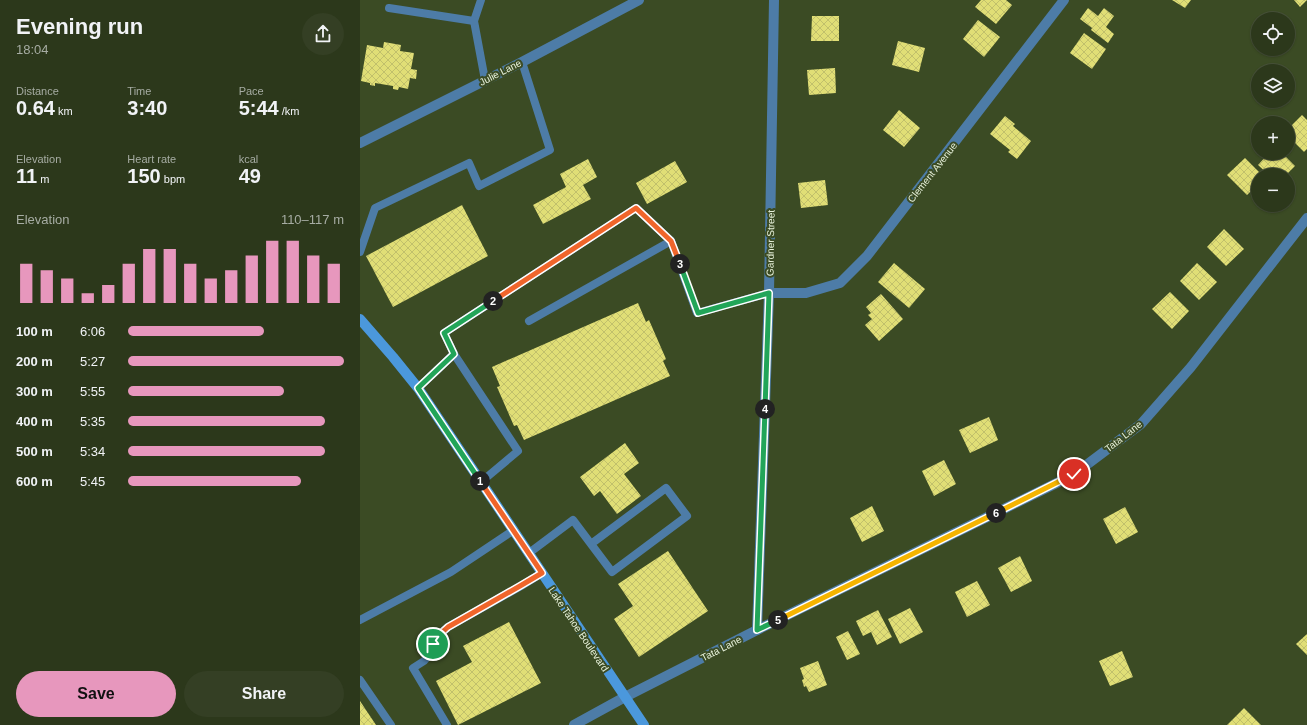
<!DOCTYPE html>
<meta charset="utf-8">
<style>
body{margin:0;font-family:Helvetica,sans-serif;background:#343f24;color:#f1f3f6;height:100vh;display:flex;flex-direction:column;font-size:15px;white-space:nowrap}
*{box-sizing:border-box;margin:0}
p{font-size:13px;color:#a6aca3}
.icon{flex:none;width:22px;height:22px;fill:none;stroke:currentColor;stroke-width:2;stroke-linecap:round;stroke-linejoin:round}
.map{position:relative;flex:1;overflow:hidden}
.details{display:flex;flex-direction:column;background:#2c381b;width:360px}
.details>*{flex:none}
.buttons{position:absolute;left:891px;top:12px;display:grid;gap:8px}
.buttons a{display:grid;place-items:center;width:44px;height:44px;border-radius:50%;background:#2c381b;box-shadow:0 1px 3px #0004,0 0 0 1px #48523a;font-size:20px}
.pin{position:absolute;display:grid;place-items:center;width:34px;height:34px;color:#fff;margin:-17px;border:2px solid #fff;border-radius:50%;box-shadow:0 1px 4px #0007}
.km{position:absolute;width:20px;height:20px;margin:-10px;border-radius:50%;background:#222;color:#fff;font-size:11px;line-height:20px;text-align:center}
.round{display:grid;place-items:center;flex:none;width:42px;height:42px;border-radius:21px;background:#343f24}
.overview{display:flex;align-items:center;justify-content:space-between;height:68px;padding:0 16px}
h1{font-size:22px;font-weight:700;line-height:30px}
.metrics{display:grid;grid-template-columns:repeat(3,1fr);gap:6px;height:68px;padding:4px 16px}
.metrics div{display:grid;align-content:center}
.metrics b{font-size:20px;font-weight:700}
.metrics small{font-size:11px;font-weight:400}
.metrics p{font-size:11px}
.chart{height:112px;padding:8px 16px}
.chart p{display:flex;justify-content:space-between}
.chart svg{width:100%;height:72px;margin-top:4px;stroke:#e797bd;stroke-width:6}
.cta{display:flex;gap:8px;margin-top:auto;padding:8px 16px}
.cta a{flex:1;height:46px;border-radius:24px;background:#e797bd;color:#111;font-size:16px;font-weight:700;line-height:46px;text-align:center}
.cta a+a{background:#343f24;color:#f1f3f6}
ul{padding:0 16px;list-style:none;font-size:13px}
li{display:grid;grid-template-columns:64px 48px 1fr;align-items:center;height:30px}
li i{height:10px;border-radius:5px;background:#e797bd}
main{display:flex;flex:1;min-height:0}
.map>svg:first-child{display:block}
.building{fill:url(#building-cross-hatch)}
.lines{fill:none;stroke-linecap:round;stroke-linejoin:round}
.service{stroke:#4d7ca7;stroke-width:8}
.minor{stroke:#4d7ca7;stroke-width:10}
.tertiary{stroke:#4d7ca7;stroke-width:10}
.secondary{stroke:#4b98dc;stroke-width:10}
.split-1-casing{stroke:#fff;stroke-width:8}
.split-2-casing{stroke:#fff;stroke-width:8}
.split-3-casing{stroke:#fff;stroke-width:8}
.split-4-casing{stroke:#fff;stroke-width:8}
.split-5-casing{stroke:#fff;stroke-width:8}
.split-6-casing{stroke:#fff;stroke-width:8}
.split-7-casing{stroke:#fff;stroke-width:8}
.split-1{stroke:#f0652b;stroke-width:5}
.split-2{stroke:#22a559;stroke-width:5}
.split-3{stroke:#f0652b;stroke-width:5}
.split-4{stroke:#22a559;stroke-width:5}
.split-5{stroke:#22a559;stroke-width:5}
.split-6{stroke:#f5b400;stroke-width:5}
.split-7{stroke:#f5b400;stroke-width:5}
.labels{text-anchor:middle;stroke-width:4;stroke-linejoin:round;paint-order:stroke}
.street-label{font-size:10px;fill:#e6f0d9;stroke:#3b4b24}
</style>
<main>
<section class="details">
<div class="overview"><div><h1>Evening run</h1><p>18:04</p></div><a class="round"><svg class="icon" aria-label="share" viewBox="0 0 24 24"><path d="M12 15V3M7 8l5-5 5 5M5 13v7h14v-7"/></svg></a></div>
<div class="metrics">
<div><p>Distance</p><b>0.64<small> km</small></b></div>
<div><p>Time</p><b>3:40</b></div>
<div><p>Pace</p><b>5:44<small> /km</small></b></div>
</div>
<div class="metrics">
<div><p>Elevation</p><b>11<small> m</small></b></div>
<div><p>Heart rate</p><b>150<small> bpm</small></b></div>
<div><p>kcal</p><b>49</b></div>
</div>
<div class="chart"><p><span>Elevation</span>110–117 m</p>
<svg viewBox="0 0 160 44" preserveAspectRatio="none"><path d="M5 44V20M15 44V24M25 44V29M35 44V38M45 44V33M55 44V20M65 44V11M75 44V11M85 44V20M95 44V29M105 44V24M115 44V15M125 44V6M135 44V6M145 44V15M155 44V20"/></svg>
</div>
<ul>
<li><b>100 m</b>6:06<i style="width:63%"></i></li>
<li><b>200 m</b>5:27<i style="width:100%"></i></li>
<li><b>300 m</b>5:55<i style="width:72%"></i></li>
<li><b>400 m</b>5:35<i style="width:91%"></i></li>
<li><b>500 m</b>5:34<i style="width:91%"></i></li>
<li><b>600 m</b>5:45<i style="width:80%"></i></li>
</ul>
<div class="cta"><a>Save</a><a>Share</a></div>
</section>
<div class="map">
<svg width="947" height="725" viewBox="0 0 947 725">
<defs>
<pattern id="building-cross-hatch" width="8" height="8" patternUnits="userSpaceOnUse"><rect width="8" height="8" fill="#e0de76"/><path d="M0 0l8 8M0 8l8-8" fill="none" stroke="#c1c06b"/></pattern>
</defs>
<rect width="100%" height="100%" fill="#3b4b24"/>
<!-- building -->
<g class="building">
<path d="M621 0H646L652 5 636 24 615 7Z"/>
<path d="M812 0H831L825 8Z"/>
<path d="M934 0H947L940 7Z"/>
<path d="M728 8 738 16 744 8 754 16 746 27 754 34 748 43 731 30 732 28 720 19Z"/>
<path d="M452 16H479V41H451Z"/>
<path d="M618 20 640 37 624 57 603 39Z"/>
<path d="M724 33 746 49 732 69 710 53Z"/>
<path d="M538 41 565 48 559 72 532 65Z"/>
<path d="M24 42 41 45 40 51 54 53 51 69 57 70 56 79 50 78 48 89 39 87 38 90 33 89V86L15 83V86L10 85V83L1 81 7 45 23 48Z"/>
<path d="M475 68 476 93 449 95 447 70Z"/>
<path d="M539 110 560 128 544 147 523 130Z"/>
<path d="M942 115 947 120V149L944 152 928 136V129Z"/>
<path d="M645 116 655 124 653 126 671 141 657 159 648 152 650 150 630 134Z"/>
<path d="M909 153H922L935 166 926 175H909L898 165Z"/>
<path d="M885 158 902 175H898V184L887 195 867 175Z"/>
<path d="M228 159 237 177 223 185 231 199 183 224 173 205 206 187 200 174Z"/>
<path d="M315 161 327 182 287 204 276 183Z"/>
<path d="M465 180 468 205 441 208 438 183Z"/>
<path d="M102 205 128 256 33 307 6 256Z"/>
<path d="M864 229 884 249 866 266 847 247Z"/>
<path d="M534 263 565 289 549 308 518 282Z"/>
<path d="M837 263 857 282 839 300 820 281Z"/>
<path d="M810 292 829 311 812 329 792 309Z"/>
<path d="M521 294 543 319 519 341 505 325 512 319 508 315 511 313 506 307Z"/>
<path d="M278 303 286 322 289 320 306 359 303 361 310 376 164 440 157 425 154 426 137 387 140 386 132 367Z"/>
<path d="M629 417 638 440 610 453 599 430Z"/>
<path d="M265 443 279 463 264 474 281 496 257 514 240 491 234 496 220 477Z"/>
<path d="M584 460 596 484 574 496 562 471Z"/>
<path d="M512 506 524 531 502 542 490 518Z"/>
<path d="M765 507 778 532 756 544 743 519Z"/>
<path d="M308 551 348 611 279 657 254 619 273 606 258 584Z"/>
<path d="M660 556 672 581 651 592 638 568Z"/>
<path d="M617 581 630 605 607 617 595 592Z"/>
<path d="M550 608 563 632 540 644 528 619Z"/>
<path d="M518 610 532 637 517 645 511 632 503 636 496 621Z"/>
<path d="M149 622 181 683 98 725 76 681 112 662 103 646Z"/>
<path d="M488 631 500 654 487 660 476 637Z"/>
<path d="M947 634V655L936 644Z"/>
<path d="M762 651 773 677 750 686 739 661Z"/>
<path d="M458 661 467 685 449 692 446 686 444 687 442 680 444 679 440 668Z"/>
<path d="M0 701 16 725H0Z"/>
<path d="M884 708 901 725H867Z"/>
</g>
<g class="lines">
<!-- service -->
<g class="service">
<path d="M121 0 114 21 125 80"/>
<path d="M29 8 114 21"/>
<path d="M311 241 337 313 409 293"/>
<path d="M0 252 15 208 109 163 119 186 190 150 162 62"/>
<path d="M94 354 158 451 121 482"/>
<path d="M58 388 94 354 84 333 276 208 311 241 169 321"/>
<path d="M169 553 213 520 252 572 327 516 306 488 231 544"/>
<path d="M0 620 91 572 154 530"/>
<path d="M0 680 31 725"/>
<path d="M87 725 53 668 64 661 69 655 78 636 88 627 161 586 182 573"/>
</g>
<!-- minor -->
<g class="minor">
<path d="M409 293H446L480 283 507 256 704 0"/>
<path d="M397 630 409 293 414 0"/>
<path d="M214 725 265 697 397 630 713 475 781 424 831 367 947 218"/>
</g>
<!-- tertiary -->
<path class="tertiary" d="M0 143 162 62 279 0"/>
<!-- secondary -->
<path class="secondary" d="M0 319 33 357 58 388 284 725"/>
</g>
<g class="lines">
<!-- split-1 casing -->
<g class="split-1-casing">
<path id="split-1" d="M73 644 78 636 88 627 160 586 182 573 120 481"/>
</g>
<!-- split-2 casing -->
<g class="split-2-casing">
<path id="split-2" d="M120 481 58 388 94 354 84 333 133 301"/>
</g>
<!-- split-3 casing -->
<g class="split-3-casing">
<path id="split-3" d="M133 301 276 208 311 241 320 264"/>
</g>
<!-- split-4 casing -->
<g class="split-4-casing">
<path id="split-4" d="M320 264 338 313 409 293 405 409"/>
</g>
<!-- split-5 casing -->
<g class="split-5-casing">
<path id="split-5" d="M405 409 397 630 418 620"/>
</g>
<!-- split-6 casing -->
<g class="split-6-casing">
<path id="split-6" d="M418 620 636 513"/>
</g>
<!-- split-7 casing -->
<g class="split-7-casing">
<path id="split-7" d="M636 513 714 474"/>
</g>
<!-- split-1 -->
<use href="#split-1" class="split-1"/>
<!-- split-2 -->
<use href="#split-2" class="split-2"/>
<!-- split-3 -->
<use href="#split-3" class="split-3"/>
<!-- split-4 -->
<use href="#split-4" class="split-4"/>
<!-- split-5 -->
<use href="#split-5" class="split-5"/>
<!-- split-6 -->
<use href="#split-6" class="split-6"/>
<!-- split-7 -->
<use href="#split-7" class="split-7"/>
</g>
<g class="labels">
<!-- street labels -->
<g class="street-label">
<text transform="translate(140 72) rotate(-27)" y="4">Julie Lane</text>
<text transform="translate(572 172) rotate(-52)" y="4">Clement Avenue</text>
<text transform="translate(410 243) rotate(-89)" y="4">Gardner Street</text>
<text transform="translate(763 436) rotate(-38)" y="4">Tata Lane</text>
<text transform="translate(219 629) rotate(56)" y="4">Lake Tahoe Boulevard</text>
<text transform="translate(361 648) rotate(-27)" y="4">Tata Lane</text>
</g>
</g>
</svg>
<div class="buttons">
<a><svg class="icon" aria-label="locate" viewBox="0 0 24 24"><circle cx="12" cy="12" r="6"/><path d="M12 2v4M12 18v4M2 12h4M18 12h4"/></svg></a>
<a><svg class="icon" aria-label="layers" viewBox="0 0 24 24"><path d="M12 4l9 5-9 5-9-5zM3 14l9 5 9-5"/></svg></a>
<a>+</a>
<a>−</a>
</div>
<div class="pin" style="left:73px;top:644px;background:#1e9e55"><svg class="icon" aria-label="arrive" viewBox="0 0 24 24"><path d="M6 21V4h12l-3 4 3 4H6"/></svg></div>
<div class="pin" style="left:714px;top:474px;background:#d93025"><svg class="icon" aria-label="check" viewBox="0 0 24 24"><path d="M5 12l5 5 9-10"/></svg></div>
<b class="km" style="left:120px;top:481px">1</b>
<b class="km" style="left:133px;top:301px">2</b>
<b class="km" style="left:320px;top:264px">3</b>
<b class="km" style="left:405px;top:409px">4</b>
<b class="km" style="left:418px;top:620px">5</b>
<b class="km" style="left:636px;top:513px">6</b>
</div>
</main>
